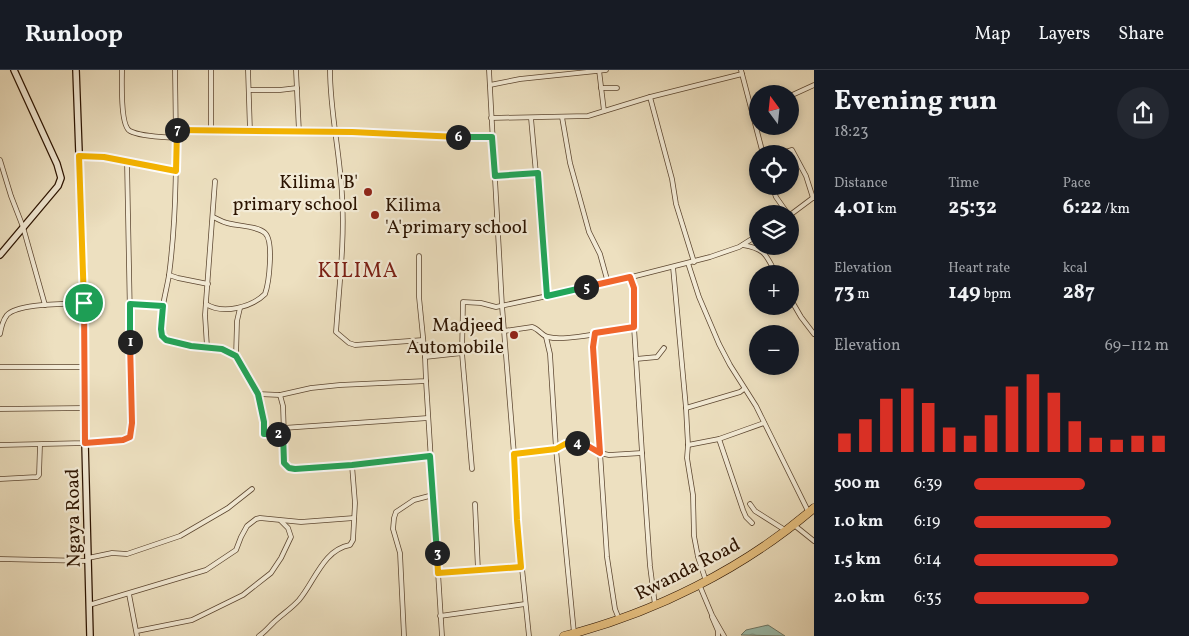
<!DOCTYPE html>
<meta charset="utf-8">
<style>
body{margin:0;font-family:Vollkorn,serif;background:#242831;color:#f1f3f6;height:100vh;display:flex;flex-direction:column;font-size:19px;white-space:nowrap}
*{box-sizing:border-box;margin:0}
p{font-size:16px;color:#9ea1a6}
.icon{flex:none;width:28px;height:28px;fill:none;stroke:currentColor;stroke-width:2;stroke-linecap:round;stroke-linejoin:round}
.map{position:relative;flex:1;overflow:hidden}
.drawer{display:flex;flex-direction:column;background:#171b24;width:375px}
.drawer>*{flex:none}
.needle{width:32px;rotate:345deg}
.tools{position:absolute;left:749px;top:15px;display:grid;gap:10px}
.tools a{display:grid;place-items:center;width:50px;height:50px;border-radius:50%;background:#171b24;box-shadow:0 2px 8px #0003;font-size:25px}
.pin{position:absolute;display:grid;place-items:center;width:42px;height:42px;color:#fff;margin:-21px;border:2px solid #fff;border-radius:50%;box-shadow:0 1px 5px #0007}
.km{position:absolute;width:25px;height:25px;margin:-12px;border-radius:50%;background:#222;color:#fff;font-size:14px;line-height:25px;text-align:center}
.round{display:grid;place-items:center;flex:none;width:52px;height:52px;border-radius:26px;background:#242831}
.headline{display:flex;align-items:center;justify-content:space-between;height:85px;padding:0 20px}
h1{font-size:28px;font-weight:700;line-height:38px}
.stats{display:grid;grid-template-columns:repeat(3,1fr);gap:8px;height:85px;padding:5px 20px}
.stats div{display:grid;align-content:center}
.stats b{font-size:21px;font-weight:700}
.stats small{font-size:14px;font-weight:400}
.stats p{font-size:14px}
.chart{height:140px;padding:10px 20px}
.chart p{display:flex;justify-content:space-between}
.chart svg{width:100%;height:90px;margin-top:5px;stroke:#d93025;stroke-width:6}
ul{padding:0 20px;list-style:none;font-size:16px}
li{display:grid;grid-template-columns:80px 60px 1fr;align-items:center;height:38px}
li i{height:12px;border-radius:6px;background:#d93025}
header{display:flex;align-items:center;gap:30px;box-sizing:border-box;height:70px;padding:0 25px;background:#171b24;border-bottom:1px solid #363941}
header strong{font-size:24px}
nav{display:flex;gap:28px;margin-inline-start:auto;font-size:18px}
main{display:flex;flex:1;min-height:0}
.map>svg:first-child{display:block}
.water{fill:url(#water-ripples);stroke:#6e7968}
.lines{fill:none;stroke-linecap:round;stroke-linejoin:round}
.street-casing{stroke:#5c4630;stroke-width:5.5}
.secondary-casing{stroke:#2b1300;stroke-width:8}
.highway-casing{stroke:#2b1300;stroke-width:9}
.street{stroke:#f3ebd6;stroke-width:4}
.secondary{stroke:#f3ebd6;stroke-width:5.5}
.highway{stroke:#e6c080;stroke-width:8}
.split-1-casing{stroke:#fff;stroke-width:10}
.split-2-casing{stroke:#fff;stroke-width:10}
.split-3-casing{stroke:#fff;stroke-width:10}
.split-4-casing{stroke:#fff;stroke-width:10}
.split-5-casing{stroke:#fff;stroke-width:10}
.split-6-casing{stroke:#fff;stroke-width:10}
.split-7-casing{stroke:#fff;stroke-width:10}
.split-8-casing{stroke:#fff;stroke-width:10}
.split-1{stroke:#f0652b;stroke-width:6}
.split-2{stroke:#22a559;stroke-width:6}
.split-3{stroke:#22a559;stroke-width:6}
.split-4{stroke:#f5b400;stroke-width:6}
.split-5{stroke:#f0652b;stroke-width:6}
.split-6{stroke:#22a559;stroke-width:6}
.split-7{stroke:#f5b400;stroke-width:6}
.split-8{stroke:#f5b400;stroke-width:6}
.poi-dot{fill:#8f2418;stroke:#f3ebd6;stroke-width:2}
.labels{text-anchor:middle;stroke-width:4.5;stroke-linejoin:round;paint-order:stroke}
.poi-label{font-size:19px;fill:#2b1300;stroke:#f3ebd6;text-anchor:end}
.street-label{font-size:19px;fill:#2b1300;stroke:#f3ebd6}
.quarter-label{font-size:21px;letter-spacing:1px;fill:#7a1f14;stroke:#f3ebd6}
</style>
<header>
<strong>Runloop</strong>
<nav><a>Map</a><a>Layers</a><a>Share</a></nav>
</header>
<main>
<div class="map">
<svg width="814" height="566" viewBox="0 0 814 566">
<defs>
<pattern id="water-ripples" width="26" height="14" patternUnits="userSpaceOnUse" patternTransform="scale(1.25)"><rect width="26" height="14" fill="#9abdad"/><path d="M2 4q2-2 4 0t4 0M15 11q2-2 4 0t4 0" fill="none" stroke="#85a293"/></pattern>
</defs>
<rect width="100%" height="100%" fill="#ede0c0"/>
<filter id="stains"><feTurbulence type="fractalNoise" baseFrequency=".004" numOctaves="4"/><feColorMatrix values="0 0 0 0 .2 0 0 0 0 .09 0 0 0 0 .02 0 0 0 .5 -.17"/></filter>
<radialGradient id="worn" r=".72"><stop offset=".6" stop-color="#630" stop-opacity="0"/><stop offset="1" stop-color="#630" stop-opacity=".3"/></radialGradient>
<!-- water -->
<path class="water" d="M768 555 785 566 741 565 746 560Z"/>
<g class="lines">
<!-- street casing -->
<g class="street-casing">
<g id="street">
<path d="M122 0C122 11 120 56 130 61 141 67 164 67 177 68"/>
<path d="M175 0C176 68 178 137 169 205 167 219 157 253 162 265 168 281 223 271 237 287 240 290 242 296 244 300 248 307 254 315 257 323 262 336 262 351 264 364L283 363"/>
<path d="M211 0V61"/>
<path d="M248 0 250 61"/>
<path d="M296 0 299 62"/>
<path d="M330 0C330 42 340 83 342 125 345 170 339 217 336 262L349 273 355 275 423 270"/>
<path d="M489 0 502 236 514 384 517 450 529 566"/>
<path d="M599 0 604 41"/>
<path d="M741 0 763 84"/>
<path d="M490 15 520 9 606 0"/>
<path d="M601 18H617"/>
<path d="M249 20H280L297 18"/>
<path d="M790 26 814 15"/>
<path d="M650 27 672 109 676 134 694 192"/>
<path d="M562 47 570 93 589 162 600 184 608 213"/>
<path d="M491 48 588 46 650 27 742 4"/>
<path d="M531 48 547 226"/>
<path d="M177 60 352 61 448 67H492"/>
<path d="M779 84 792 80 806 106 813 128"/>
<path d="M79 86 104 87 176 101"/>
<path d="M0 90 11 126 23 157 45 235"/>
<path d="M495 106 538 103"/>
<path d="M772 116 776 127 788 144"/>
<path d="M790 145 814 127"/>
<path d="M743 175C766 179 766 185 776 204"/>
<path d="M763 176 765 184"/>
<path d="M419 186V227L425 287"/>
<path d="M688 193 699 227 719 274 730 295 756 336 809 443"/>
<path d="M673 197 686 338 688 375 687 388 693 425 694 466 698 487 706 511"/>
<path d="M169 205 178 208 208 214"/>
<path d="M630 207 634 218V257L642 383 650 496 655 535"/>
<path d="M790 228 801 247 814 264"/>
<path d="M129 234 163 236"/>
<path d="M206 234C223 245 252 237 265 224 269 213 274 171 265 163 258 156 237 156 227 153 222 152 218 149 213 147"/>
<path d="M504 261 532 257C539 259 542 266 548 267 566 272 613 260 634 257"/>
<path d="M595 263 593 277 607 487 615 539 619 549"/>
<path d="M0 264C1 258 3 250 7 245 18 233 67 234 84 233"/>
<path d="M546 267 550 284 556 379 574 563"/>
<path d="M207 277 205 245 215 111"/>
<path d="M462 283 472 399"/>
<path d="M236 286 237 251 240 238"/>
<path d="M636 289 657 287 664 278"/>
<path d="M0 297H85"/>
<path d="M426 311 442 566"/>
<path d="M258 324 280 325 311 318 340 315 426 311 425 287 462 283 463 232 481 233 496 237 608 213 710 187 739 177 758 165"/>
<path d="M280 325 283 336 285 393 289 398 295 399 352 395 431 386"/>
<path d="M686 338 740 322 744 319"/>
<path d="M0 339 85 338"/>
<path d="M283 358 428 348"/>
<path d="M719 369 743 440 746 447 752 453"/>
<path d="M0 375 85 373 123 370 130 367 132 353 127 92"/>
<path d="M688 375 719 369 764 353"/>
<path d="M514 384 556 379 565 374 575 373 588 376 600 383 609 385 642 383"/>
<path d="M0 409 37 407 39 405 40 375"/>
<path d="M475 434 478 500"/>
<path d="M750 434 755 441 785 460"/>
<path d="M794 455 814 471"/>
<path d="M88 488 112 483 127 484 180 466 228 438 252 419"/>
<path d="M0 489 88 491"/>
<path d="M438 503 521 497"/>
<path d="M699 514 712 545 724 566"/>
<path d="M129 524 137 566"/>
<path d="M89 535 206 500 236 480 241 467 247 456 256 449 260 448 301 452 354 448"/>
<path d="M440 546 525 534"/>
<path d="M712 547 718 561V566"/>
<path d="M137 561 192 550 243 525 271 503 281 488 291 467 288 458 281 451"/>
<path d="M259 566C265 562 268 558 273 553 281 545 291 539 299 530 315 511 323 480 350 475L353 470 355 433 352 395"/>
<path d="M404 566 400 483 393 459 394 448 396 442 414 430 433 425"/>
</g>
</g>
<!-- secondary casing -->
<g class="secondary-casing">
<g id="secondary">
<path d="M76 0 85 247V373L90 566"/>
<path d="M0 185 58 116 61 108 57 94 14 0"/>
</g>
</g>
<!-- highway casing -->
<g class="highway-casing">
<path id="highway" d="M564 566C654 543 743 499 814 438"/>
</g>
<!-- street -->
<use href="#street" class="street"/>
<!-- secondary -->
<use href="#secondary" class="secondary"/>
<!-- highway -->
<use href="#highway" class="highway"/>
</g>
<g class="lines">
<!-- split-1 casing -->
<g class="split-1-casing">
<path id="split-1" d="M84 233 85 373 123 370 130 367 132 353 130 272"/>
</g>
<!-- split-2 casing -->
<g class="split-2-casing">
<path id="split-2" d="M130 272V234L163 236 161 259 162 266 166 270 191 276 222 279 236 286 258 324 264 352V364H278"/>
</g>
<!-- split-3 casing -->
<g class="split-3-casing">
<path id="split-3" d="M278 364 283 363 284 393 289 398 295 399 352 395 430 386 437 483"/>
</g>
<!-- split-4 casing -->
<g class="split-4-casing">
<path id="split-4" d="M437 483 438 503 521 497 517 450 514 384 556 379 565 374 577 373"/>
</g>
<!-- split-5 casing -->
<g class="split-5-casing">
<path id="split-5" d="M577 373 588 376 600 383 593 277 595 263 634 257V218L630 207 586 217"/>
</g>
<!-- split-6 casing -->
<g class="split-6-casing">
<path id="split-6" d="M458 67H492L495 106 538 103 547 226 586 217"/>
</g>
<!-- split-7 casing -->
<g class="split-7-casing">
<path id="split-7" d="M177 60 352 62 458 67"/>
</g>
<!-- split-8 casing -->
<g class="split-8-casing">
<path id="split-8" d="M84 233 79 86 104 87 176 101 177 60"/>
</g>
<!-- split-1 -->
<use href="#split-1" class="split-1"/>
<!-- split-2 -->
<use href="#split-2" class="split-2"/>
<!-- split-3 -->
<use href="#split-3" class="split-3"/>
<!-- split-4 -->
<use href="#split-4" class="split-4"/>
<!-- split-5 -->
<use href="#split-5" class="split-5"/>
<!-- split-6 -->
<use href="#split-6" class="split-6"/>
<!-- split-7 -->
<use href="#split-7" class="split-7"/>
<!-- split-8 -->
<use href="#split-8" class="split-8"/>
</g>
<!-- markers -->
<g class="poi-dot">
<circle cx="368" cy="122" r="5"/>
<circle cx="375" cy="145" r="5"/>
<circle cx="514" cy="265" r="5"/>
</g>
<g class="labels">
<!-- poi labels -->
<g class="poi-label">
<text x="358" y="118">Kilima 'B'<tspan x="358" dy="22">primary school</tspan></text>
<text x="385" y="141" text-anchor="start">Kilima<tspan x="385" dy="22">'A'primary school</tspan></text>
<text x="504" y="261">Madjeed<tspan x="504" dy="22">Automobile</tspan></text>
</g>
<!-- street labels -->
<g class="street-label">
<text transform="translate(72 448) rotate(-91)" y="7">Ngaya Road</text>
<text transform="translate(687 498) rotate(-27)" y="7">Rwanda Road</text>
</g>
<!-- quarter labels -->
<g class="quarter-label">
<text x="358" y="207">KILIMA</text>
</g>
</g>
<rect width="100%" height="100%" filter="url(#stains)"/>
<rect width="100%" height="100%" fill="url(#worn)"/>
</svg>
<div class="tools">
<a><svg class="needle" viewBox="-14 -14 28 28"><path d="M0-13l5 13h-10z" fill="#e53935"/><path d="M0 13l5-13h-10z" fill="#9ea1a6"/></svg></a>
<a><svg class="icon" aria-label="locate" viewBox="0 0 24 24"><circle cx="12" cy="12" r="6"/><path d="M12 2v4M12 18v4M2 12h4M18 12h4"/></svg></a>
<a><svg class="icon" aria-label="layers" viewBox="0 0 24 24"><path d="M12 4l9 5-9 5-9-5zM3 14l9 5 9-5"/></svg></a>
<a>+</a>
<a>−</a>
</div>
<div class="pin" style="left:84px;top:233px;background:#1e9e55"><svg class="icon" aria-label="arrive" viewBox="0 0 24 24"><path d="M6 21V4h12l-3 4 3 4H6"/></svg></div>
<b class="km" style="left:130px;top:272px">1</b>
<b class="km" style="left:278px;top:364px">2</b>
<b class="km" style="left:437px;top:483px">3</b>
<b class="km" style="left:577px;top:373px">4</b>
<b class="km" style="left:586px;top:217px">5</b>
<b class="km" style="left:458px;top:67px">6</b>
<b class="km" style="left:177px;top:60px">7</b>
</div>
<section class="drawer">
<div class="headline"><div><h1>Evening run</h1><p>18:23</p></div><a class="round"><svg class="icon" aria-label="share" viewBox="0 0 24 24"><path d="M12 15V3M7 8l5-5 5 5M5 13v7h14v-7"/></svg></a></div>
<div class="stats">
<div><p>Distance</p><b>4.01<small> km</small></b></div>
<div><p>Time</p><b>25:32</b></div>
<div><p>Pace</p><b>6:22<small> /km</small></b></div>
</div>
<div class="stats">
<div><p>Elevation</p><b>73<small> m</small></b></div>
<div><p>Heart rate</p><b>149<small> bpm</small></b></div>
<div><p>kcal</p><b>287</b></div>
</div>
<div class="chart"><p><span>Elevation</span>69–112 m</p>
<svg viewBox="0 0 160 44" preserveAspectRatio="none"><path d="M5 44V35M15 44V28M25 44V18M35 44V13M45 44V20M55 44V32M65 44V36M75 44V26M85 44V12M95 44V6M105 44V15M115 44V29M125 44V37M135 44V38M145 44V36M155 44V36"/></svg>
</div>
<ul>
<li><b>500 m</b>6:39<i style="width:57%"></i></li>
<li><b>1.0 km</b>6:19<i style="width:70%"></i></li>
<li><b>1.5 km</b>6:14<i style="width:74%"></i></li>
<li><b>2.0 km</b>6:35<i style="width:59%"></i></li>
</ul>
</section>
</main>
